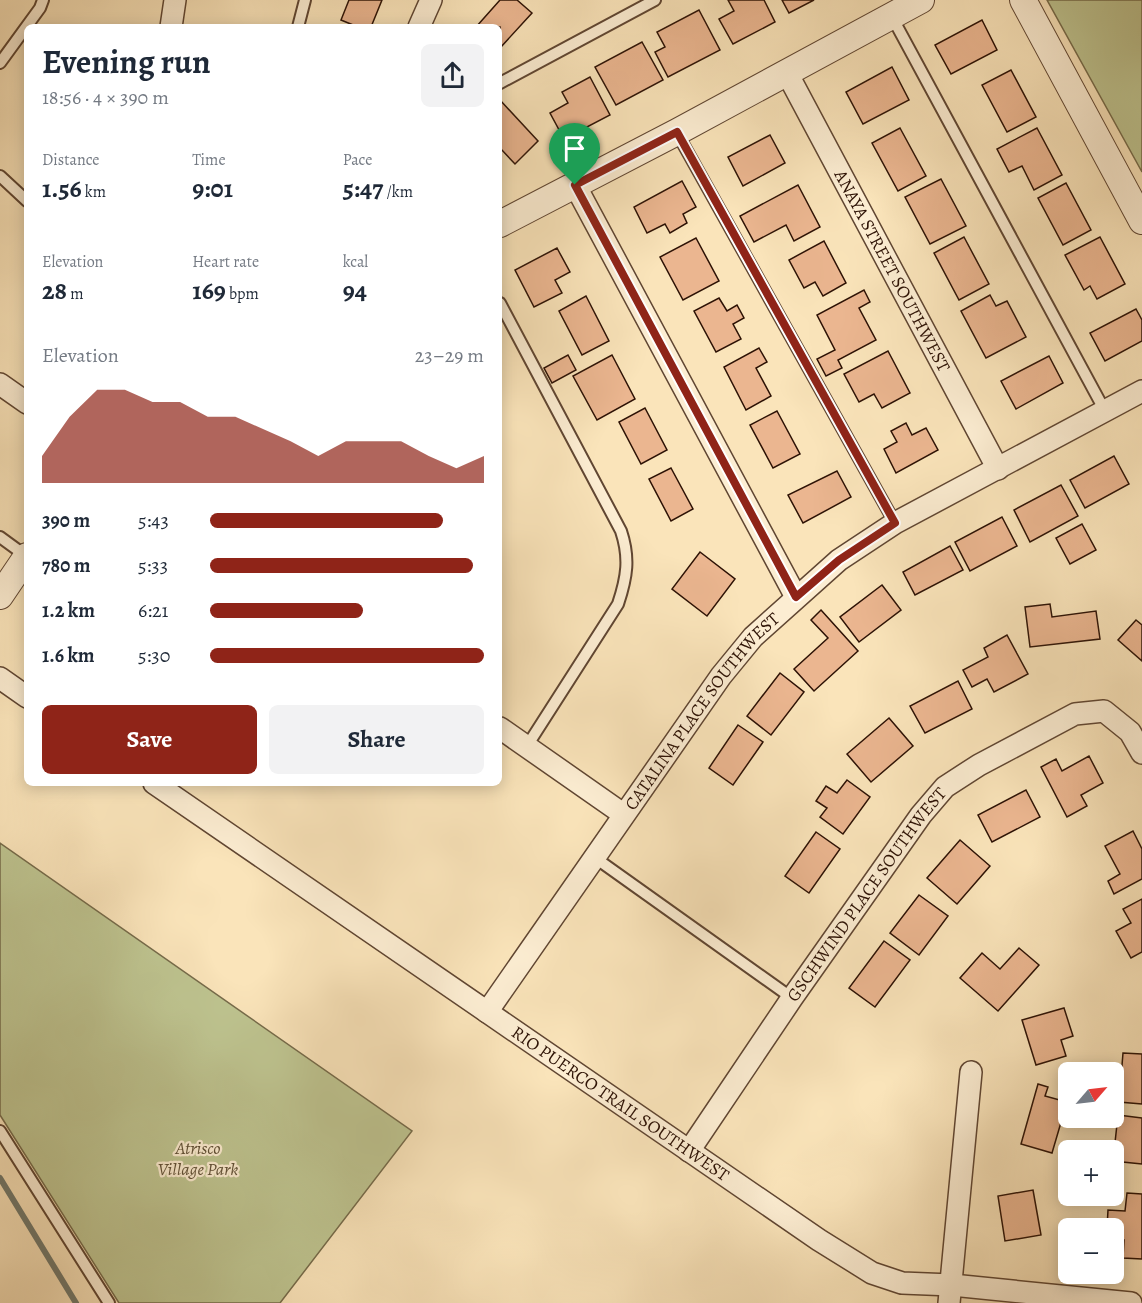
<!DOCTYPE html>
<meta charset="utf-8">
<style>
body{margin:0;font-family:Alegreya,serif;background:#f2f2f3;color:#1f2937;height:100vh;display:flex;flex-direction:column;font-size:22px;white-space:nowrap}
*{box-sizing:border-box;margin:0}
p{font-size:20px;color:#747a83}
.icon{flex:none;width:33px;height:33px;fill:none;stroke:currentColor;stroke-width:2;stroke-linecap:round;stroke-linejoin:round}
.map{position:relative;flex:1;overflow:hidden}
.side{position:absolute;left:24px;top:24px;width:478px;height:762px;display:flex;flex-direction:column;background:#fff;border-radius:9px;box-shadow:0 3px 15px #0003}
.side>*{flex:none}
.needle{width:39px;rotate:62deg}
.fabs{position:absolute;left:1058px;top:1062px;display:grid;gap:12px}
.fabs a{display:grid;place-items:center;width:66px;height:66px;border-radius:9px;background:#fff;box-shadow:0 3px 15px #0003;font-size:30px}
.pin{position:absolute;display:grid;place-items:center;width:51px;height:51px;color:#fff;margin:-62px -26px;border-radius:50% 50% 50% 0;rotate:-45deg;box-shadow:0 0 6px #0007}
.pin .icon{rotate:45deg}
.round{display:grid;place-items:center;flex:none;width:63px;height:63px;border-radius:9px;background:#f2f2f3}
.summary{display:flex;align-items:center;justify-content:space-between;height:102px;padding:0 18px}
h1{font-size:33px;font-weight:600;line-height:45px}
.figures{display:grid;grid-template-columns:repeat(3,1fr);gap:9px;height:102px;padding:6px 18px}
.figures div{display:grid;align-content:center}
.figures b{font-size:26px;font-weight:600}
.figures small{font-size:16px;font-weight:400}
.figures p{font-size:16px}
.chart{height:168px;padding:12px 18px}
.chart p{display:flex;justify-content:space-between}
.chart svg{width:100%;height:108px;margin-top:6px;fill:#8f2418;opacity:.7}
.button{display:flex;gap:12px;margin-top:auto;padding:12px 18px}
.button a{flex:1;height:69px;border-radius:9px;background:#8f2418;color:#fff;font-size:24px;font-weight:600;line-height:69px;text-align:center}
.button a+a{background:#f2f2f3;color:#1f2937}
ul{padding:0 18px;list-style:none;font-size:20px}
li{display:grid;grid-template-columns:96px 72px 1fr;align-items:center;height:45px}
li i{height:15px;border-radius:8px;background:#8f2418}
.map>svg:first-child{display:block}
.green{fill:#bec490;stroke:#766b4a;stroke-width:1.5}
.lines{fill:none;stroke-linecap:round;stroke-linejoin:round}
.stream{stroke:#71796d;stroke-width:6}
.building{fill:#ebb690;stroke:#2d1205;stroke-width:1.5}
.service-casing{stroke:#604632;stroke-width:14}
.minor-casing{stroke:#604632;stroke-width:24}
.tertiary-casing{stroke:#604632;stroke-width:28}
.service{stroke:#fcedd2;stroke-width:10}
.minor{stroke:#fcedd2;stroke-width:21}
.tertiary{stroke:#fcedd2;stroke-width:26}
.route-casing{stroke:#fff;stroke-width:12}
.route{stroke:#8f2418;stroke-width:8}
.labels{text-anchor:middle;stroke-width:4.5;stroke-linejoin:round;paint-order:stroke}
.street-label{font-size:18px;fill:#2d1205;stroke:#fcedd2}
.park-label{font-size:18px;font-style:italic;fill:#605036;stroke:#fcedd2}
</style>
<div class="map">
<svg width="1142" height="1303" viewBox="0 0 1142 1303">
<rect width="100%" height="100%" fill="#fae4ba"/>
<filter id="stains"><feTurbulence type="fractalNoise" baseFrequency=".00333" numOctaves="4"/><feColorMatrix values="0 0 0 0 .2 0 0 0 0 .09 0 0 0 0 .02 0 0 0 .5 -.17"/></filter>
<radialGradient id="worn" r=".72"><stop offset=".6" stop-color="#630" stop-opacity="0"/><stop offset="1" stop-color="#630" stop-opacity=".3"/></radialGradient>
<!-- green -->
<g class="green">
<path d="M1047 0H1142V172Z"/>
<path d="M0 843 412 1131 280 1303H119L0 1115Z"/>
</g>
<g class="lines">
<!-- stream -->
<path class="stream" d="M0 1178 76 1303"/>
</g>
<!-- building -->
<g class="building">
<path d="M349 0H382L371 27H358L341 20Z"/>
<path d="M500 0H517L532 13 500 48V27H476Z"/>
<path d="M728 0H764L775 22 733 44 719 19 734 11Z"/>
<path d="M782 0H814L789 13Z"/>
<path d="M699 10 720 50 668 77 655 52 665 47 657 32Z"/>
<path d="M982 20 997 50 951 74 935 45Z"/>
<path d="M642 42 663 80 616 105 595 67Z"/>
<path d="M892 67 909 100 863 124 846 92Z"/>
<path d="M1011 70 1036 117 1007 132 982 85Z"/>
<path d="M590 77 610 115 564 139 550 113 568 103 562 92Z"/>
<path d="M500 100 538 141 515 164 500 148Z"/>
<path d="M900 128 926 176 898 191 872 143Z"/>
<path d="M1037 128 1062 175 1034 190 1022 166 1009 172 997 149Z"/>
<path d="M770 135 785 163 743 186 728 157Z"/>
<path d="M941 179 966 226 930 244 905 197Z"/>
<path d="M682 181 696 207 683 214 687 223 670 233 665 224 647 233 634 207Z"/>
<path d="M1066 183 1091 230 1063 245 1038 198Z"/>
<path d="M798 185 820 227 794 241 786 225 754 242 740 216Z"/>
<path d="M964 237 989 284 959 300 934 253Z"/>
<path d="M1100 237 1125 284 1097 299 1090 286 1084 290 1065 255Z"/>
<path d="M696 238 719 281 683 300 660 257Z"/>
<path d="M824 241 846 283 823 296 815 282 804 288 789 260Z"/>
<path d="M557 248 570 272 555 280 562 293 534 307 515 270Z"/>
<path d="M864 290 870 302 859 308 876 340 838 360 842 368 826 376 817 359 835 350 817 315Z"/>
<path d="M990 295 996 306 1007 301 1026 337 986 358 961 311Z"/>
<path d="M586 296 609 341 582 355 559 311Z"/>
<path d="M719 298 727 311 737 305 744 318 733 324 741 339 716 352 694 311Z"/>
<path d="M1136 309 1142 320V341L1105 361 1090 333Z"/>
<path d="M759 348 767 362 756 368 771 396 746 410 724 367Z"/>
<path d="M888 351 910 393 882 408 874 394 859 402 844 374Z"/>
<path d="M568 355 576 370 552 383 544 368Z"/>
<path d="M612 355 635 399 597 420 573 376Z"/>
<path d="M1049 356 1063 383 1016 409 1001 381Z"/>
<path d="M645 408 667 450 641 464 619 422Z"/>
<path d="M777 411 800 454 773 468 750 425Z"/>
<path d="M906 423 912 435 926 428 938 450 896 473 884 449 897 442 891 431Z"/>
<path d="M1114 456 1129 484 1085 508 1070 480Z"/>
<path d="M671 468 693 509 671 521 649 479Z"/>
<path d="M837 471 851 497 803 523 788 495Z"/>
<path d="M1061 485 1078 516 1030 542 1014 510Z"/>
<path d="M1002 517 1017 546 970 571 955 542Z"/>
<path d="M1082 524 1096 550 1070 564 1056 538Z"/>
<path d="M950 546 963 570 915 595 903 572Z"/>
<path d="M700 552 735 579 707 616 672 589Z"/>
<path d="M882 585 901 610 859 642 840 617Z"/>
<path d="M1050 604 1052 617 1096 611 1100 639 1030 647 1025 607Z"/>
<path d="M821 610 858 651 814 691 794 669 828 638 811 620Z"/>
<path d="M1136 620 1142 625V661L1118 640Z"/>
<path d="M1007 635 1028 674 994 692 987 679 972 687 963 670 988 657 984 648Z"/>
<path d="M780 673 804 692 771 735 747 716Z"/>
<path d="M958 681 972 709 925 733 910 706Z"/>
<path d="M889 718 913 746 871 782 847 754Z"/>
<path d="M738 725 763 742 733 785 709 768Z"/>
<path d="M1089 756 1103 783 1081 795 1087 806 1067 817 1041 767 1056 759 1062 771Z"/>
<path d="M847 780 870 797 843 834 820 817 827 808 816 801 826 786 837 793Z"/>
<path d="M1026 790 1040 817 992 842 978 815Z"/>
<path d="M1133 831 1142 849V879L1114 894 1108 881 1120 874 1105 846Z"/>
<path d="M816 832 840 849 809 893 785 876Z"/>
<path d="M960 840 990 866 957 904 927 878Z"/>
<path d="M919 895 948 916 919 955 890 933Z"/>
<path d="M1142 899V952L1131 958 1116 931 1131 923 1123 909Z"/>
<path d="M884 941 910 960 875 1007 849 988Z"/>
<path d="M1019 948 1039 965 998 1011 960 978 982 953 1000 969Z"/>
<path d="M1064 1008 1073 1036 1061 1040 1066 1056 1036 1065 1022 1020Z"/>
<path d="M1123 1053 1142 1054V1104L1119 1102Z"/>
<path d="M1038 1084 1048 1087 1045 1096 1067 1102 1052 1153 1021 1144Z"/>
<path d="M1118 1115 1142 1118V1164L1113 1161Z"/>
<path d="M1033 1190 1041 1235 1005 1241 998 1196Z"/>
<path d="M1127 1193 1142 1194V1259L1123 1258 1124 1240 1113 1239V1228H1107L1108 1210 1125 1211Z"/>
</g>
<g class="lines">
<!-- service casing -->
<g class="service-casing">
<g id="service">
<path d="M892 17 1105 411"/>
<path d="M298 27 305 0"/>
<path d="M0 63 40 8 43 0"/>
<path d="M500 83 655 0"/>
<path d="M677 133 895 523"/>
<path d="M0 176 27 201"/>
<path d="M500 303 621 531C630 558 627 577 618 604L527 746"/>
<path d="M0 537 26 556"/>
<path d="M594 857 792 998"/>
<path d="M0 1131 109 1303"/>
</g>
</g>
<!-- minor casing -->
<g class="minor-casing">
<g id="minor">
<path d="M171 27 175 0"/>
<path d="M419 27 431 0"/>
<path id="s1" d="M787 73 998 469"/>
<path d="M575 185 796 597"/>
<path d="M0 384 27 403"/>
<path d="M0 678 27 697"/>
<path d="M500 728 623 814"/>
<path id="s2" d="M154 783 819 1240 872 1273 902 1283 952 1285 1131 1303"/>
<path id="s3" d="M487 1012 721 676 753 637 839 560 895 523 1142 391"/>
<path id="s4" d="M689 1151 792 998 921 815 945 787 979 765 1075 714 1104 711 1130 732 1142 753"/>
<path d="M949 1303 971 1072"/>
</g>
</g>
<!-- tertiary casing -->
<g class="tertiary-casing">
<g id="tertiary">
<path d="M1023 0 1142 221"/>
<path d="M500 224 677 132 921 0"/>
<path d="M0 596 27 556"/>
</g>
</g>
<!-- service -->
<use href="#service" class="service"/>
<!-- minor -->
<use href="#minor" class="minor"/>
<!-- tertiary -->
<use href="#tertiary" class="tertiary"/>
</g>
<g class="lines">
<!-- route casing -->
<g class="route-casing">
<path id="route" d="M677 132 895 523 839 560 796 597 575 185Z"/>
</g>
<!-- route -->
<use href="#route" class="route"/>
</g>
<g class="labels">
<!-- street labels -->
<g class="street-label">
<text dy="6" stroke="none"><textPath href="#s1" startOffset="224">ANAYA STREET SOUTHWEST</textPath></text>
<text dy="6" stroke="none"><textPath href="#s3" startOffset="370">CATALINA PLACE SOUTHWEST</textPath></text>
<text dy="6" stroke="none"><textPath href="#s4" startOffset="312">GSCHWIND PLACE SOUTHWEST</textPath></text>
<text dy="6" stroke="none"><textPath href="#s2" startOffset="566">RIO PUERCO TRAIL SOUTHWEST</textPath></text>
</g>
<!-- park labels -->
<g class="park-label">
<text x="198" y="1154">Atrisco<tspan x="198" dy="21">Village Park</tspan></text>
</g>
</g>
<rect width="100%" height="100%" filter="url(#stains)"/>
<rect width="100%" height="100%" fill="url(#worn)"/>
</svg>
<div class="fabs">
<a><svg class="needle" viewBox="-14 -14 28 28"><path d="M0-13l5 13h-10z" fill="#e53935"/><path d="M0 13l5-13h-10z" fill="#747a83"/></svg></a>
<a>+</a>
<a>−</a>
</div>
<div class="pin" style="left:575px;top:185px;background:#1e9e55"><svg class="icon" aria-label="arrive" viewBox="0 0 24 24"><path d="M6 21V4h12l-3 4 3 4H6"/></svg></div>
<section class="side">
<div class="summary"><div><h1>Evening run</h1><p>18:56 · 4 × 390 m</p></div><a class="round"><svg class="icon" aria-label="share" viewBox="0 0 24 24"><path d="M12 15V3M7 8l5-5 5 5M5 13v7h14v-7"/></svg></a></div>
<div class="figures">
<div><p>Distance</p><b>1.56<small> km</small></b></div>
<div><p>Time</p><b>9:01</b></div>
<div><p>Pace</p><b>5:47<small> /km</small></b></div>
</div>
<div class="figures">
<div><p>Elevation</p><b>28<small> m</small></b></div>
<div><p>Heart rate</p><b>169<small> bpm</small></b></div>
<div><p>kcal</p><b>94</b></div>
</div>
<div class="chart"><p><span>Elevation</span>23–29 m</p>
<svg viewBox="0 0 160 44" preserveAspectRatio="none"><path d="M0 44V33L10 17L20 6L30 6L40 11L50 11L60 17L70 17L80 22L90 27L100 33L110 27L120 27L130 27L140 33L150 38L160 33V44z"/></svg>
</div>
<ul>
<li><b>390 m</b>5:43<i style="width:85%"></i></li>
<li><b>780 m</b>5:33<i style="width:96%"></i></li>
<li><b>1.2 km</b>6:21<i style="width:56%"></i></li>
<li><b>1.6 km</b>5:30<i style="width:100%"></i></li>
</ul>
<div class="button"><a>Save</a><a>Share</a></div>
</section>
</div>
